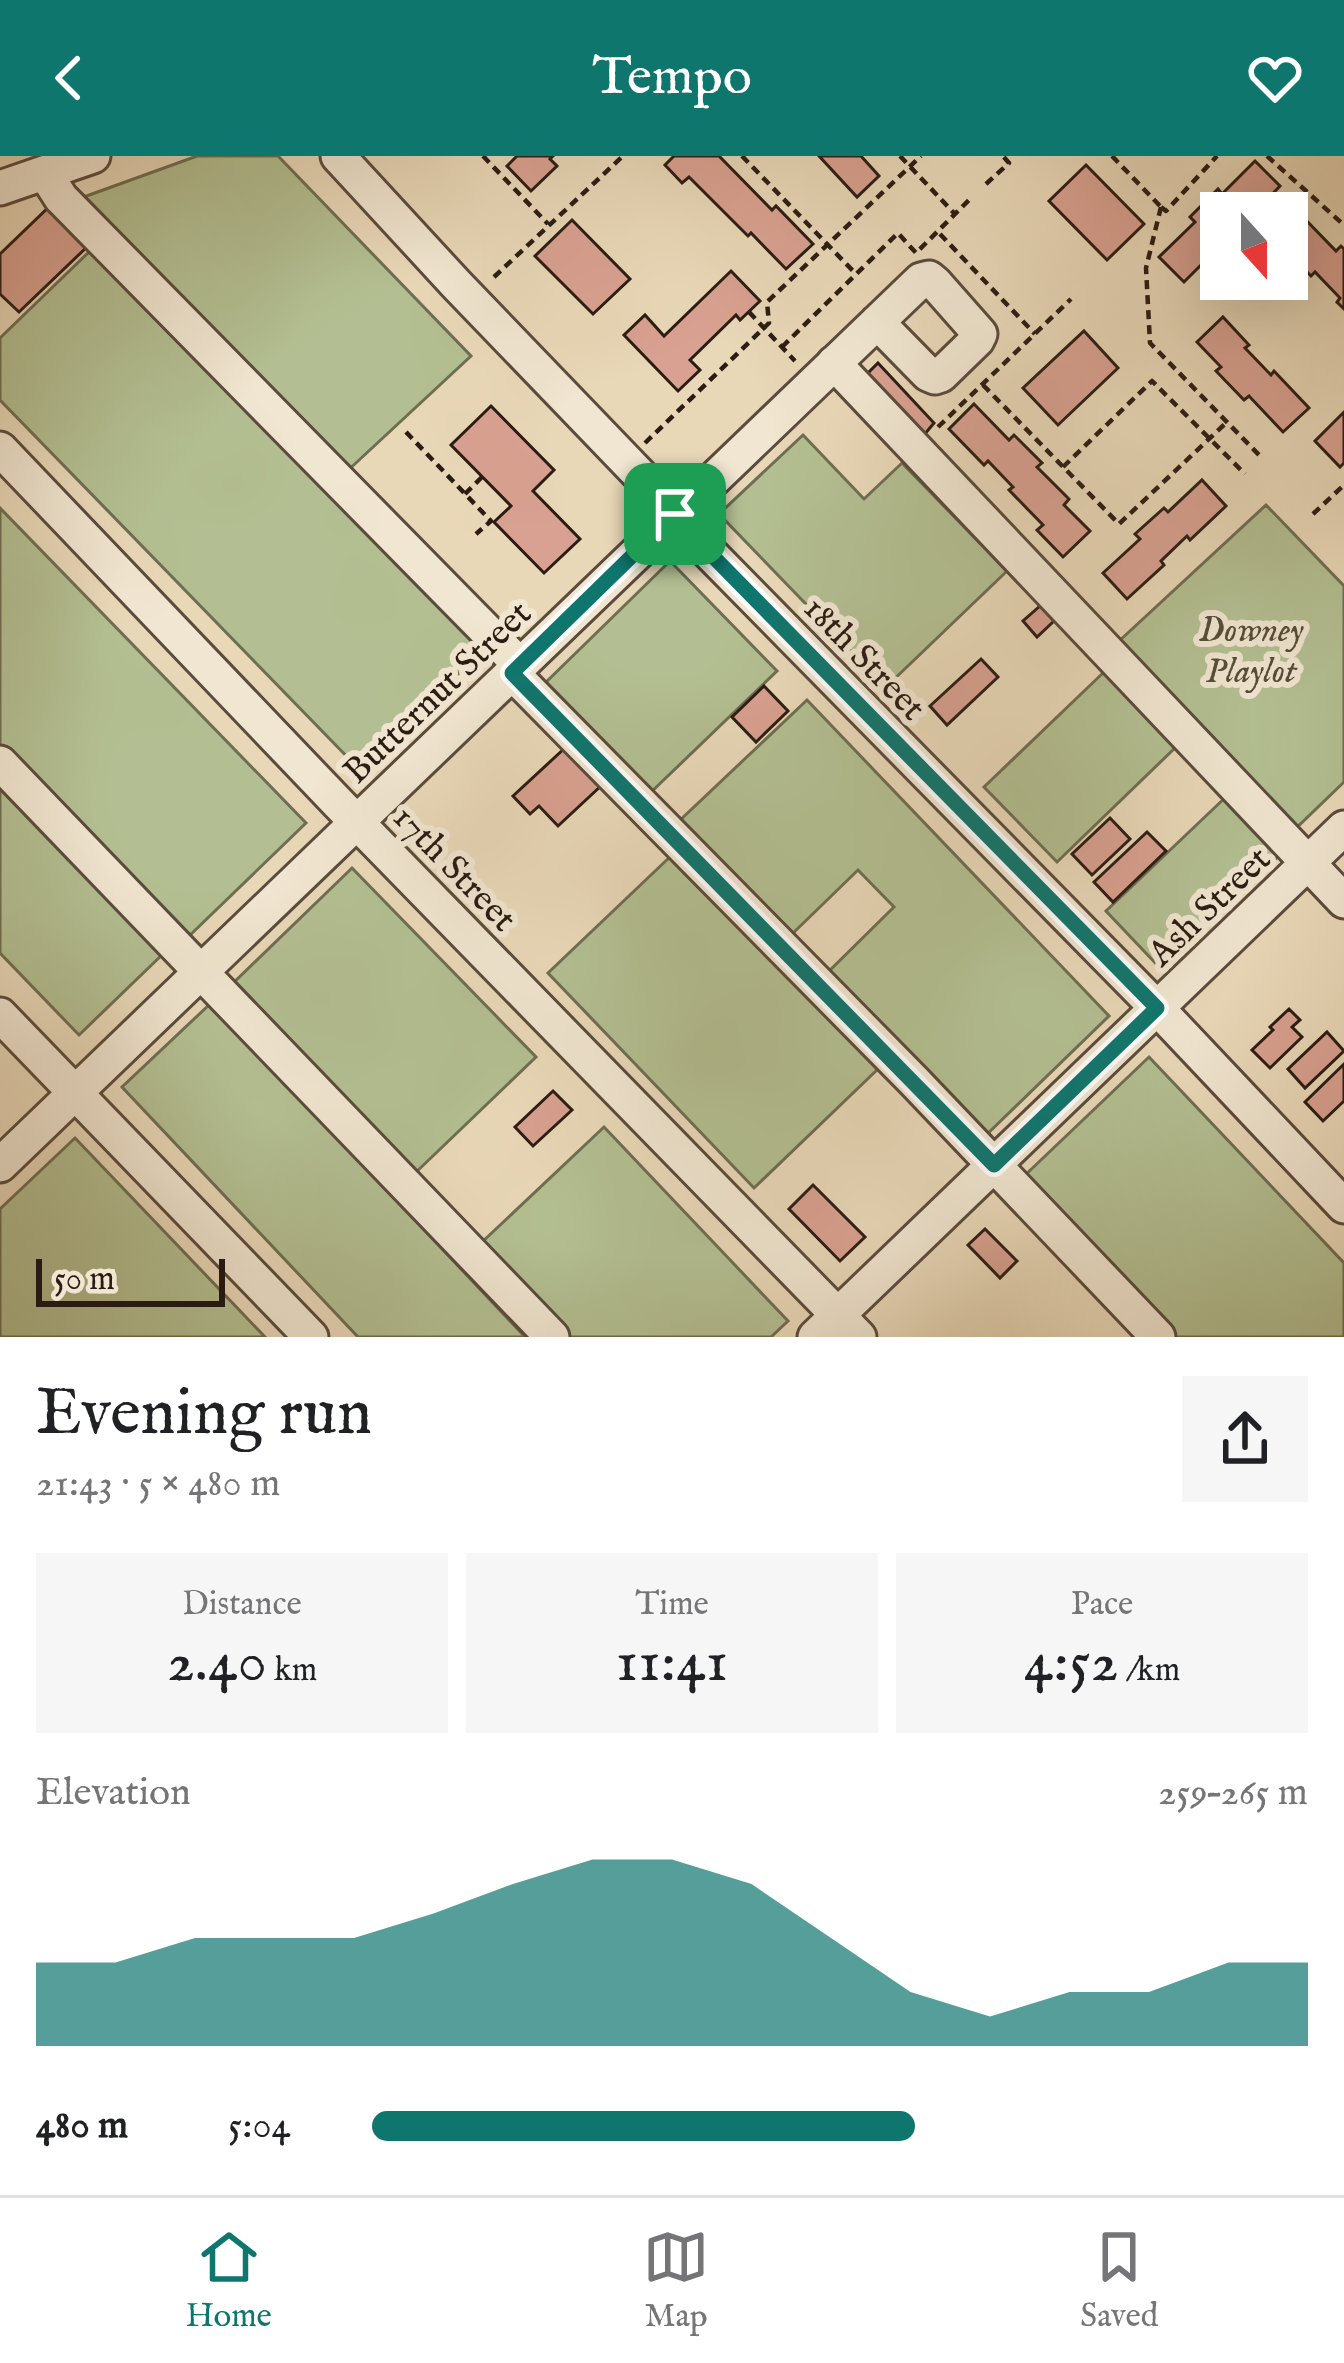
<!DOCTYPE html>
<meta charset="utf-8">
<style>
body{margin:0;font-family:"IM FELL English",serif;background:#f6f6f6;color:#202124;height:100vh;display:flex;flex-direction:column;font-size:45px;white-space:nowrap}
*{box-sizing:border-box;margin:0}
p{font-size:39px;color:#757577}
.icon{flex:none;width:66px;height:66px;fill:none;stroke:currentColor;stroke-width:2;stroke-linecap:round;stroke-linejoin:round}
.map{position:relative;height:1181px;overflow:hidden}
.sheet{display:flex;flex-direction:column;background:#fff;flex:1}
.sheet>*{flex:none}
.needle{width:78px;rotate:159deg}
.buttons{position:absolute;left:1200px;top:36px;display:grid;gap:24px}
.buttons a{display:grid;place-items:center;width:108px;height:108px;border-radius:0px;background:#fff;box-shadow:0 12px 48px #0002;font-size:60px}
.scale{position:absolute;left:36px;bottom:30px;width:189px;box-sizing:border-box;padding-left:12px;border:6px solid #2a1c13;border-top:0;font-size:33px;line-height:42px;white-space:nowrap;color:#2a1c13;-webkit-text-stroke:9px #f1e6d1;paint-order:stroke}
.pin{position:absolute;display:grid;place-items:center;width:102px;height:102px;color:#fff;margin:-51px;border-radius:24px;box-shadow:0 6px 18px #0006}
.round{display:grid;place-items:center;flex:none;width:126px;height:126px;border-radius:0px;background:#f6f6f6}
.summary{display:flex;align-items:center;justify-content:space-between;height:204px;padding:0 36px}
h1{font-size:66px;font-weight:600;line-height:90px}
.figures{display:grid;grid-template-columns:repeat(3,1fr);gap:18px;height:204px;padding:12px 36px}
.figures div{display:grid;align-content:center;border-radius:0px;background:#f6f6f6;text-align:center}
.figures b{font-size:60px;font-weight:600}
.figures small{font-size:33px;font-weight:400}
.figures p{font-size:33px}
.chart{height:336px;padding:24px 36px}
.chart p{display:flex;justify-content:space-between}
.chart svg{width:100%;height:216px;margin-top:12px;fill:#0f766e;opacity:.7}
ul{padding:0 36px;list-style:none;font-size:39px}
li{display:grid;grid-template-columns:192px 144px 1fr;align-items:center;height:90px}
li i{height:30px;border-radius:15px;background:#0f766e}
header{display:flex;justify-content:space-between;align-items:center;height:156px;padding:0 36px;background:#0f766e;color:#fff;font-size:54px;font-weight:600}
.dock{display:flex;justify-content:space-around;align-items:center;height:168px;border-top:3px solid #e0e0e0;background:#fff;font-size:33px;color:#757577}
.dock a{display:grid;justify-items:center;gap:6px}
.dock .on{color:#0f766e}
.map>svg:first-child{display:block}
.green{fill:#b3bf92;stroke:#6e6e52;stroke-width:3}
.building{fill:#d9a191;stroke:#2a1c13;stroke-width:3}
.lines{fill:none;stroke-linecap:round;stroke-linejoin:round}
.minor-casing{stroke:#5a4b3c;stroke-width:39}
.path{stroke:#2a1c13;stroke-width:4.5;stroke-dasharray:9 6;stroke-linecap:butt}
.minor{stroke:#f1e6d1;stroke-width:33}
.route-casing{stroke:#fff;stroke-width:24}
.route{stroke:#0f766e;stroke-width:15}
.labels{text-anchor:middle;stroke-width:12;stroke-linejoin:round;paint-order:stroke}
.park-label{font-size:36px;font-style:italic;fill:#534d39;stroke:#f1e6d1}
.street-label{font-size:36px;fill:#2a1c13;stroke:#f1e6d1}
</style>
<header><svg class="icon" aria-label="back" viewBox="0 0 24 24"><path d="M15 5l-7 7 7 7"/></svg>Tempo<svg class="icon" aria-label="heart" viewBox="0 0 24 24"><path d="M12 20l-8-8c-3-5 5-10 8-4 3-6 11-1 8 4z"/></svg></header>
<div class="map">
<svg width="1344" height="1181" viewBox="0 0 1344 1181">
<rect width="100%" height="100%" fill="#e9d8b8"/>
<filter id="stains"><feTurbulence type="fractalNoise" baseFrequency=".00167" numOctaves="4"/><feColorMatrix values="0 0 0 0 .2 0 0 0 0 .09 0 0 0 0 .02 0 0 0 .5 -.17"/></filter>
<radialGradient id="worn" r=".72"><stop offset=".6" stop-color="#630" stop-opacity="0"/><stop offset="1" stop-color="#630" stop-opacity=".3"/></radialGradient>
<!-- green -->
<g class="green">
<path d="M197 0H278L471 200 343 319 81 42Z"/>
<path d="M93 92 485 492 359 613 0 244V182Z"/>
<path d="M803 279 864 343 902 307 1007 415 886 531 719 358Z"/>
<path d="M1266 349 1344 430V626L1291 677 1117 487Z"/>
<path d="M0 352 306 667 185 784 0 593Z"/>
<path d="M670 405 777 515 646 641 540 532Z"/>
<path d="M1105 515 1177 590 1057 706 984 631Z"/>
<path d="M807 544 1109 860 979 986 820 824 894 751 858 714 788 782 676 668Z"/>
<path d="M0 626 166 795 79 879 0 797Z"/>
<path d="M1230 637 1285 694 1160 812 1106 755Z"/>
<path d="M673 698 879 912 754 1032 548 817Z"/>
<path d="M352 712 536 901 411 1021 227 833Z"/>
<path d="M211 847 525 1181H358L122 931Z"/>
<path d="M1149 901 1344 1107V1181H1169L1020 1024Z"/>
<path d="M604 971 788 1165 771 1181H568L480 1088Z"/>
<path d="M75 982 265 1181H0V1053Z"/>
</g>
<!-- building -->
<g class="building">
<path d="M517 0H553L550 3 557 10 531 35 507 10Z"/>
<path d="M674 0H719L772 54 776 50 813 88 786 113 751 77 748 80 689 21 682 27 665 9Z"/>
<path d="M819 0H861L879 20 857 41Z"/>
<path d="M1255 5 1280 30 1254 57H1221V82L1216 87 1220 90 1184 126 1159 101 1195 66 1190 61 1218 33 1222 38Z"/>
<path d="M1086 9 1144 68 1107 104 1049 45Z"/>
<path d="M51 49 89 89 19 156 0 138V98Z"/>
<path d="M1301 59 1336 95 1341 90 1344 93V153L1337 146 1340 142 1315 116 1311 120 1287 96V73Z"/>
<path d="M572 64 630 123 593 158 535 100Z"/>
<path d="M731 115 760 145 740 164 736 159 690 204 700 214 678 235 624 179 645 159 664 180Z"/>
<path d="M1223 161 1249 189 1245 192 1271 219 1274 215 1309 252 1283 276 1249 240 1244 244 1216 215 1221 211 1197 186Z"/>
<path d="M1084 175 1118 212 1058 269 1023 232Z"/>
<path d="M878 207 934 267 919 285 861 224Z"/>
<path d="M974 248 1009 284 1014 279 1042 307 1037 311 1069 343 1064 349 1090 375 1063 401 1037 374 1043 369 1009 334 1013 331 988 305 984 309 949 273Z"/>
<path d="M491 250 554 314 533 335 580 383 544 417 494 366 511 350 451 289Z"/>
<path d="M1344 256V307L1340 311 1315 285Z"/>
<path d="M1202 324 1226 350 1190 384 1187 380 1161 405 1164 409 1127 443 1103 417 1140 383 1135 378 1164 352 1168 356Z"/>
<path d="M1040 450 1054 465 1037 481 1023 465Z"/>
<path d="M981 503 998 521 947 569 930 550Z"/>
<path d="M764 530 788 555 756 586 732 561Z"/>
<path d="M567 590 603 628 558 670 539 650 530 658 513 640Z"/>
<path d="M1110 662 1130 683 1092 719 1072 698Z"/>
<path d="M1147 676 1166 695 1113 746 1094 726Z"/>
<path d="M1289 853 1300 864 1292 871 1302 881 1270 912 1252 894 1273 874 1270 871Z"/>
<path d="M1327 876 1344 895 1305 932 1288 913Z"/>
<path d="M1344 908V945L1323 965 1305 946Z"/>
<path d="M553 935 572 954 533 990 515 971Z"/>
<path d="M813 1029 865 1081 840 1105 789 1053Z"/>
<path d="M985 1073 1017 1105 1000 1122 968 1089Z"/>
</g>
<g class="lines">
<!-- minor casing -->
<g class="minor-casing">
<g id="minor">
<path d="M338 0 456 128 659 339 690 377 1157 852 1344 1050"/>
<path d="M45 17 61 42 520 509"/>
<path d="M0 32 93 0"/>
<path d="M834 207 1344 745"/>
<path d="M0 293 339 648 859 1181"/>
<path d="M512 517 914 925 1158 1181"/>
<path d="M0 607 552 1181"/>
<path d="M0 859 311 1181"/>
<path d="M0 1009 921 124 929 122 935 127 980 178 977 184 941 219 935 221 928 218 877 166"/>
<path d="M815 1181 1344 672"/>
</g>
</g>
<!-- path -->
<g class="path">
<path d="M483 0 548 68"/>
<path d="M742 0 856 118"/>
<path d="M900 0 954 57"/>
<path d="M1112 0 1161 51"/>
<path d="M1267 0 1344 69"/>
<path d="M986 28 1009 7 1003 0"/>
<path d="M1161 51 1146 112 1150 187 1262 302"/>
<path d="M1161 51 1166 55 1217 0"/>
<path d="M940 78 1035 178"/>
<path d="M494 121 623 0"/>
<path d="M749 156 795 205"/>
<path d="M782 191 898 77 916 97 971 42"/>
<path d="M983 229 1119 368 1227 266"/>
<path d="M938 271 1071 143"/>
<path d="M406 276 491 365 476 378"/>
<path d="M645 287 769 167 767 146 921 0"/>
<path d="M1063 311 1152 225 1245 318"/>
<path d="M465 338 482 321"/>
<path d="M1313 358 1344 329"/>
</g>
<!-- minor -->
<use href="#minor" class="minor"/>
</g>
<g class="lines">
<!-- route casing -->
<g class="route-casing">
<path id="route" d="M675 358 690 377 1157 852 994 1009 512 517Z"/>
</g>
<!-- route -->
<use href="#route" class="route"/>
</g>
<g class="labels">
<!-- park labels -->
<g class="park-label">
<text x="1251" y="485">Downey<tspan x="1251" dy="41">Playlot</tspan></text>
</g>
<!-- street labels -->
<g class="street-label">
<text transform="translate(866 501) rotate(46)" y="13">18th Street</text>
<text transform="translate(436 535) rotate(-44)" y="13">Butternut Street</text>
<text transform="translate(456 711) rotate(46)" y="13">17th Street</text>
<text transform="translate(1208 749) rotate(-44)" y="13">Ash Street</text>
</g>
</g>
<rect width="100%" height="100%" filter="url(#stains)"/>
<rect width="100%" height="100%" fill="url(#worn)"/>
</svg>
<div class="buttons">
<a><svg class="needle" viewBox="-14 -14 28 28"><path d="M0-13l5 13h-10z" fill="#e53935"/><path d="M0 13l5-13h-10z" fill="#757577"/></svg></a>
</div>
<div class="scale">50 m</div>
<div class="pin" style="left:675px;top:358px;background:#1e9e55"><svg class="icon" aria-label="arrive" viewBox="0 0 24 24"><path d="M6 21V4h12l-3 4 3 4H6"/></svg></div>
</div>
<section class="sheet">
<div class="summary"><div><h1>Evening run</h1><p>21:43 · 5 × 480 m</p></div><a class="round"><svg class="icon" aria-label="share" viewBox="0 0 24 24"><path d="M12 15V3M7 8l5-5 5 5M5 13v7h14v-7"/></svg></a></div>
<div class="figures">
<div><p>Distance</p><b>2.40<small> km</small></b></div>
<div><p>Time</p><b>11:41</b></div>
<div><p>Pace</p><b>4:52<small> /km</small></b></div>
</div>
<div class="chart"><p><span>Elevation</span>259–265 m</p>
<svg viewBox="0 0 160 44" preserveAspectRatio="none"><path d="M0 44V27L10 27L20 22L30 22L40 22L50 17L60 11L70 6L80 6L90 11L100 22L110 33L120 38L130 33L140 33L150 27L160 27V44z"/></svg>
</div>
<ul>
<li><b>480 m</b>5:04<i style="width:58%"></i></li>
</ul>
</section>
<nav class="dock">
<a class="on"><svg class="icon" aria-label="home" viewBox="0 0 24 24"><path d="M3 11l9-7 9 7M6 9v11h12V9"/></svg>Home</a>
<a><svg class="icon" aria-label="map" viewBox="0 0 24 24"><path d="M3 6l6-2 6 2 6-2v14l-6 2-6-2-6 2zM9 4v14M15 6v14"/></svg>Map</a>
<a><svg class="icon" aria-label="saved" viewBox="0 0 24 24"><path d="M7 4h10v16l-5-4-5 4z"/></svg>Saved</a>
</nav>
